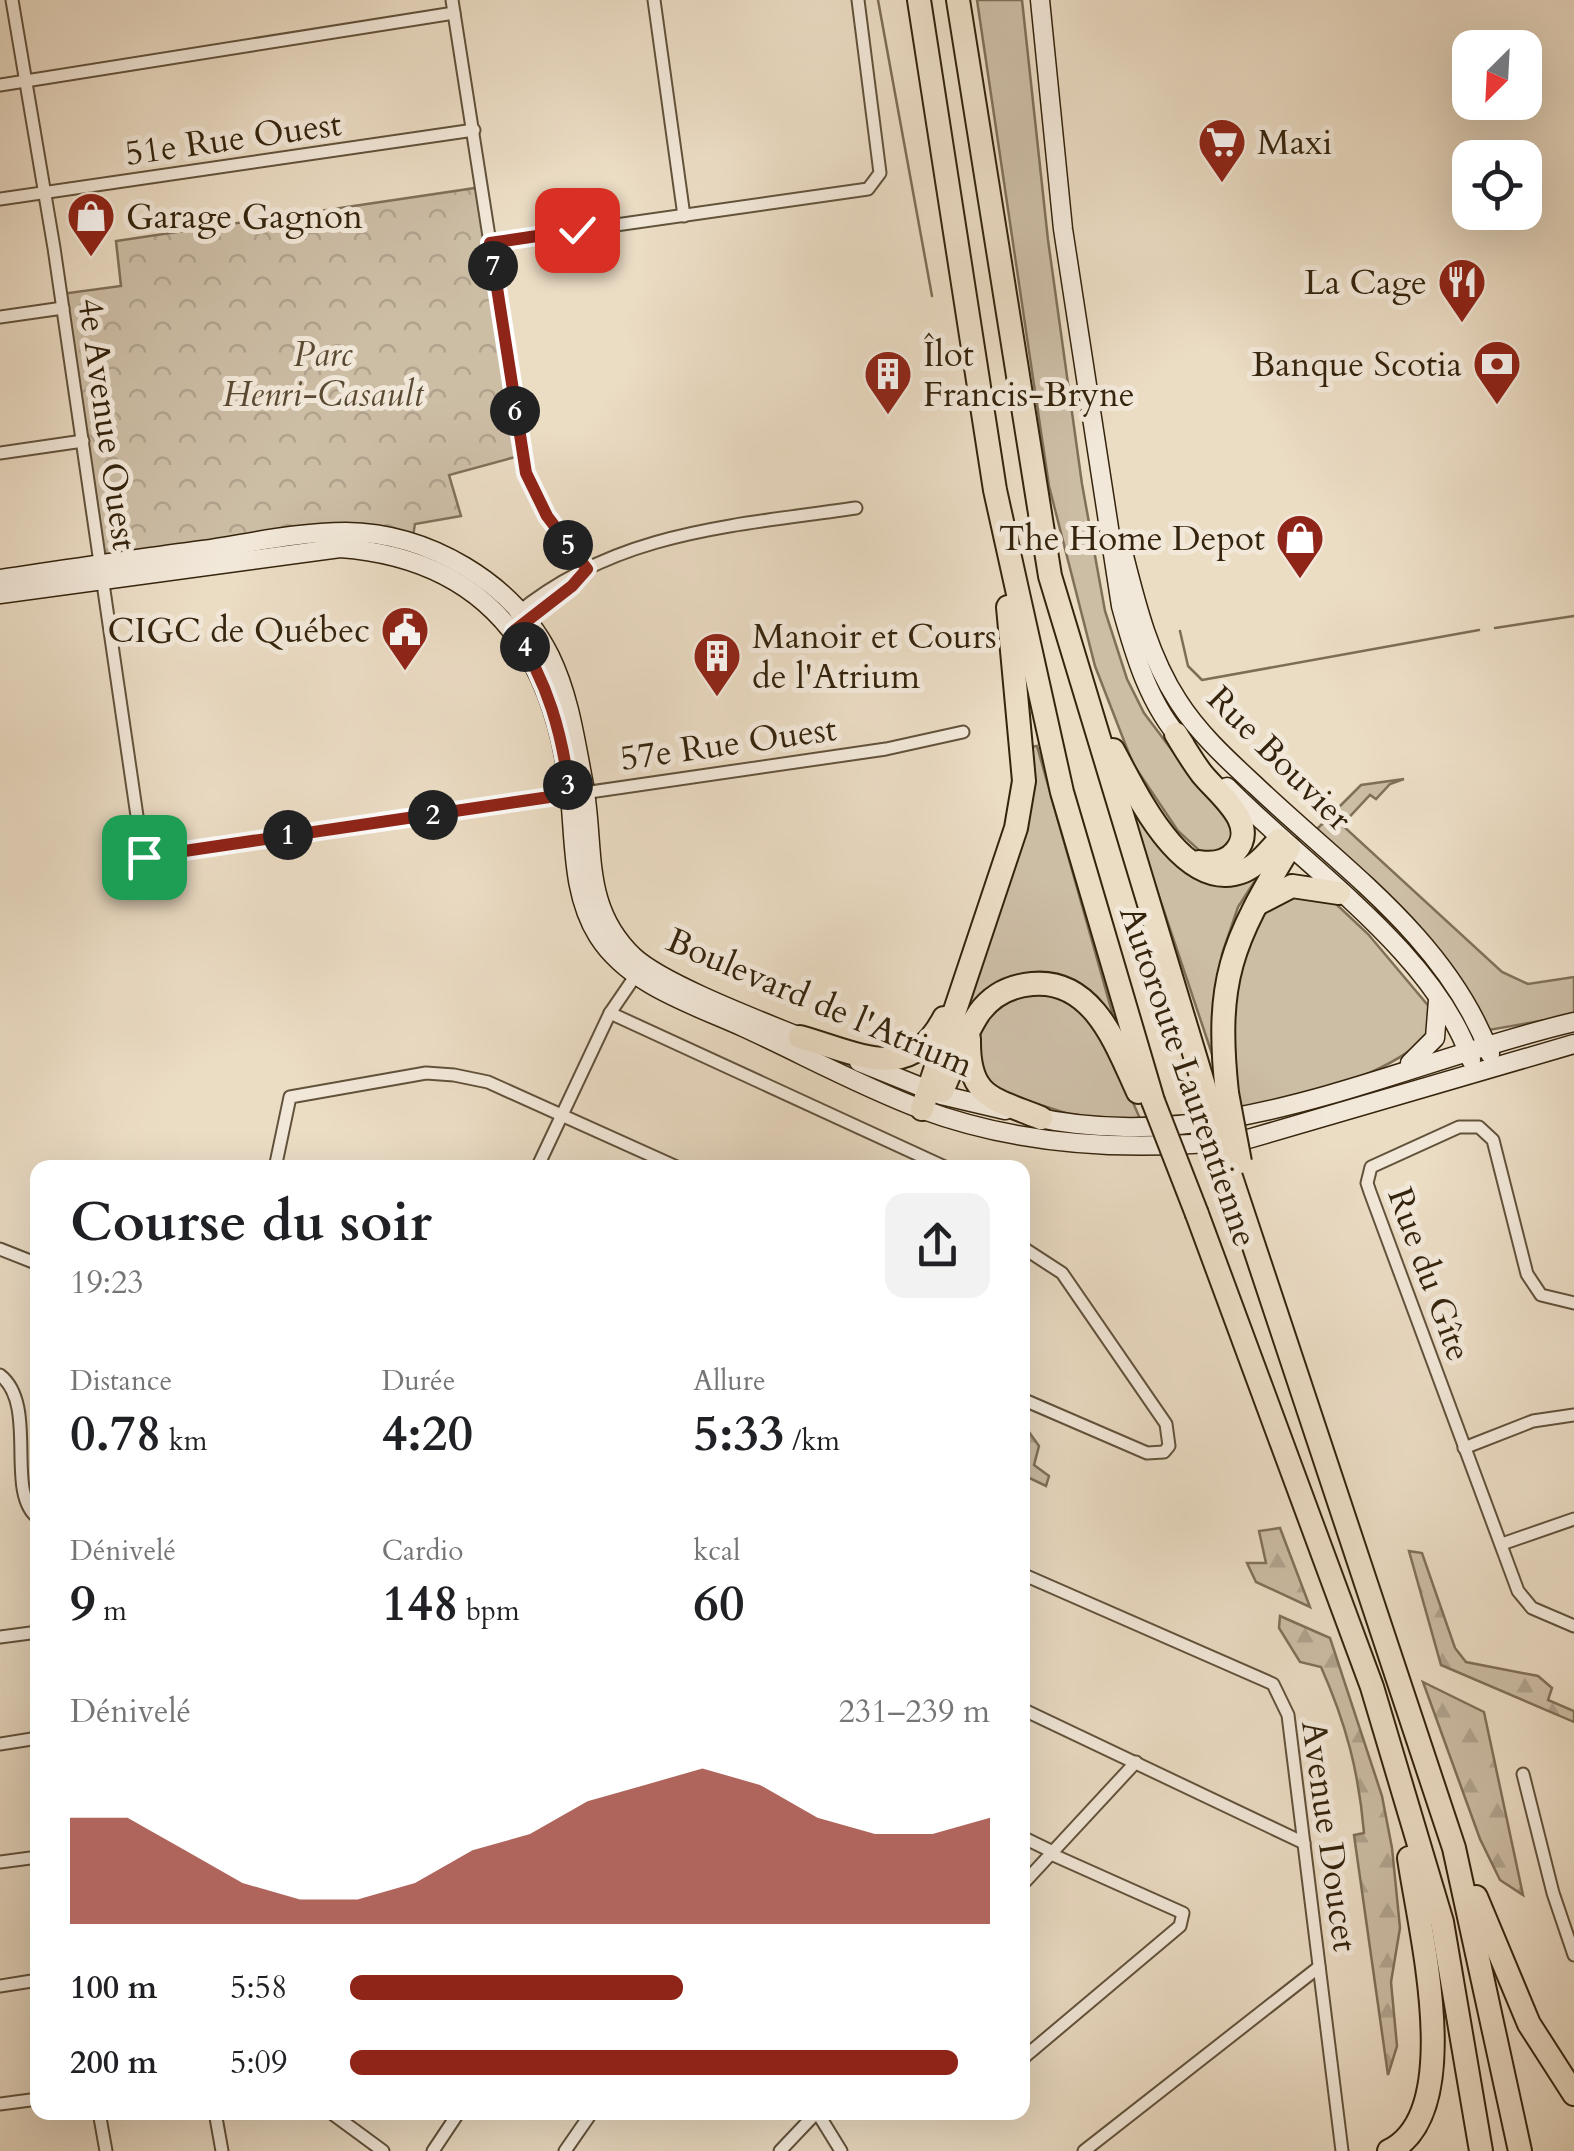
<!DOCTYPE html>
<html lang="fr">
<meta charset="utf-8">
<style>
body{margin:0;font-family:Cardo,serif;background:#f2f2f2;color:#202124;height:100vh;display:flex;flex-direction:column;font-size:38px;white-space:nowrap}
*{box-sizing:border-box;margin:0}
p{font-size:32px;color:#757577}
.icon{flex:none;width:55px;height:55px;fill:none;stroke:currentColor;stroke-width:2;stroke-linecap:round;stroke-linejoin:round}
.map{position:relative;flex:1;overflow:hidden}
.side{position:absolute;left:30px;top:1160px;width:1000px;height:960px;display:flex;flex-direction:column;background:#fff;border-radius:20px;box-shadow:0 10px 40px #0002}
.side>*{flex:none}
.needle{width:65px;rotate:204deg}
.fabs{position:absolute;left:1452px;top:30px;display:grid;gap:20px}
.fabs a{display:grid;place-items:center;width:90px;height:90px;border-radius:20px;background:#fff;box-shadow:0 10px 40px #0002;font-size:50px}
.pin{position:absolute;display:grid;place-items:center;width:85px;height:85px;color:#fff;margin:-42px;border-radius:20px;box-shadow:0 5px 15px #0006}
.km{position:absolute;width:50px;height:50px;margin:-25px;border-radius:50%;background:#222;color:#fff;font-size:28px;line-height:50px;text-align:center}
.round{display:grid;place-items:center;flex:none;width:105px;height:105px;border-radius:20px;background:#f2f2f2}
.overview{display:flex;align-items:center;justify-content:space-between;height:170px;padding:0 40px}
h1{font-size:55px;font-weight:800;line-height:75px}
.stats{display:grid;grid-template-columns:repeat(3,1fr);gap:15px;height:170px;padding:10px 40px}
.stats div{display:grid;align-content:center}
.stats b{font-size:50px;font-weight:800}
.stats small{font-size:28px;font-weight:400}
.stats p{font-size:28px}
.chart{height:280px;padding:20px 40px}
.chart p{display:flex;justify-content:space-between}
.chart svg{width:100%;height:180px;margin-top:10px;fill:#8f2418;opacity:.7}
ul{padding:0 40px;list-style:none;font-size:32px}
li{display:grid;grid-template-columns:160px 120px 1fr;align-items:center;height:75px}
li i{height:25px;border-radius:12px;background:#8f2418}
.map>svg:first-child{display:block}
.green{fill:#ccbda5;stroke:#807059;stroke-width:2.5}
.forest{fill:url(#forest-firs);stroke:#807059;stroke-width:2.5}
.park{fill:url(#park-crowns);stroke:#807059;stroke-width:2.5}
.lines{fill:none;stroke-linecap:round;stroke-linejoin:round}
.stream{stroke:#7d6d56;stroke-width:2.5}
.street-casing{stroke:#62523b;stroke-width:15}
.secondary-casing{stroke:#35240d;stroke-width:21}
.highway-casing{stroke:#35240d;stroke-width:26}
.street{stroke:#f2e8d9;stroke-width:11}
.secondary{stroke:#f2e8d9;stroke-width:18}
.highway{stroke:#ebdcc4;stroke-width:22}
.highway-bridge-casing{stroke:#35240d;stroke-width:26;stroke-linecap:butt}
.highway-bridge{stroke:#ebdcc4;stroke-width:22}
.route-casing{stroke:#fff;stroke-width:20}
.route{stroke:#8f2418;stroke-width:12}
.labels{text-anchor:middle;stroke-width:10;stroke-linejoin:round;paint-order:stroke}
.street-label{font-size:35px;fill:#35240d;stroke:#f2e8d9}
.poi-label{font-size:35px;fill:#35240d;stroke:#f2e8d9;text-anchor:start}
.park-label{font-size:35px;font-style:italic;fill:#5b4a33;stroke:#f2e8d9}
</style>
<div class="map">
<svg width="1574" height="2151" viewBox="0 0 1574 2151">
<defs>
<pattern id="forest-firs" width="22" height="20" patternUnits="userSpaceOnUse" patternTransform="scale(2.5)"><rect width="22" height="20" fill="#ccbda5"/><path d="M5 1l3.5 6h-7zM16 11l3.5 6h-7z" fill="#b0a28d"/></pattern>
<pattern id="park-crowns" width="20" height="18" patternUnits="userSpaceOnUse" patternTransform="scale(2.5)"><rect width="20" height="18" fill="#ccbda5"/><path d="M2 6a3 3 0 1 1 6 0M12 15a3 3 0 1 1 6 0" fill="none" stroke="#b0a28d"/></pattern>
</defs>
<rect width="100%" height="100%" fill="#ebdcc4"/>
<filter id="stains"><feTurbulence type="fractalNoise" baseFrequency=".002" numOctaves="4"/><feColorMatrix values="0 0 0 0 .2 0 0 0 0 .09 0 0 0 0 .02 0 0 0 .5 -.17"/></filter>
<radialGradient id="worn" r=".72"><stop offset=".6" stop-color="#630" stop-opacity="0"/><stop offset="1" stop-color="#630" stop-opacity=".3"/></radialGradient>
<!-- green -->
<g class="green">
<path d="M977 0H1022L1048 240 1082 484 1105 611 1127 679 1144 713 1190 774 1226 810 1234 839 1222 851 1202 853 1178 831 1133 764 1095 666 1049 486Z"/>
<path d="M1037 746 1116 1026 1035 978 954 1034 1030 747Z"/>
<path d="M1404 779 1390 784 1376 799 1370 795 1342 825 1502 972 1528 984 1574 977V1015L1489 1030 1428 936 1315 831 1361 785Z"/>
<path d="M1126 798 1156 836 1258 876 1238 907 1222 954 1212 1054Z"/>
<path d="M1287 894 1335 903 1368 934 1431 1009V1033C1383 1081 1301 1095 1237 1113 1234 1045 1218 937 1287 894Z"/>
<path d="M1374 909 1416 941 1440 973 1475 1036 1469 1038Z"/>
<path d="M1051 990 1100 1027 1141 1121 1081 1118 985 1087C973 1016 977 1002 1051 990Z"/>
</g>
<!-- forest -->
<g class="forest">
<path d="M1029 1432 1039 1446 1034 1465 1049 1476 1046 1486 1023 1475V1434Z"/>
<path d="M1280 1528 1310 1607 1256 1582 1247 1563H1266L1259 1531Z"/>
<path d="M1409 1551 1422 1553 1455 1648 1466 1662 1538 1676 1552 1688 1548 1700 1574 1711V1722L1441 1665Z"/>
<path d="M1280 1616 1330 1638 1382 1796 1392 1848 1400 1928 1391 1982 1397 2046 1388 2075 1354 1835 1364 1833C1359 1773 1346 1723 1321 1667L1300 1662 1279 1628Z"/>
<path d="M1423 1682 1484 1712 1523 1895 1500 1880 1480 1839Z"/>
</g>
<!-- park -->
<path class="park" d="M482 187 523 455 449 475 461 516 415 524 412 542 375 534 101 564 61 294 121 286 116 241Z"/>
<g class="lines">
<!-- stream -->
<g class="stream">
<path d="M878 0 932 296"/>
<path d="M1495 628 1574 616"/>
<path d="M1180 631 1188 666 1202 680 1479 630"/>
</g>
<!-- street casing -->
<g class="street-casing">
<g id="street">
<path d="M12 0 54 248 143 857 886 749 963 732"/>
<path d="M452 0 526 473 547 516 587 569"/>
<path d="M654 0 684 216"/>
<path d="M0 85 454 13"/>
<path d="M0 199 474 130"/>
<path d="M490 243 868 189 880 173 858 0"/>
<path d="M0 317 63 308"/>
<path d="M0 453 83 441"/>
<path d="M516 614C617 531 732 526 856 508"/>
<path d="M525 623 586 569"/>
<path d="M610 1013 947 1168"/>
<path d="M275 1168 290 1097 426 1073 454 1075 488 1082 679 1168"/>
<path d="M537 1168 610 1013 638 972"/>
<path d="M1022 1247 1062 1273 1166 1424 1169 1446 1164 1452 1147 1453 1022 1399"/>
<path d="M0 1249 38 1264"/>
<path d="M1574 1303 1541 1295 1527 1274 1493 1140 1479 1127H1459L1371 1167 1367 1183 1370 1192 1518 1591 1532 1608 1574 1626"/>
<path d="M0 1375C39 1405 4 1493 38 1518"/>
<path d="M1464 1448 1533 1421 1574 1415"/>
<path d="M1502 1544 1574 1519"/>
<path d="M1022 1574 1273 1684 1288 1715 1342 2151"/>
<path d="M0 1637 38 1632"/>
<path d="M1022 1709 1304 1843"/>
<path d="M0 1744 38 1738"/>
<path d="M1523 1774 1553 1893 1574 1955"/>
<path d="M1022 1837 1053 1852"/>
<path d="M0 1862 38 1857"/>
<path d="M1022 1885 1136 1762"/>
<path d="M0 1986 38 1980"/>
<path d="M1022 2059 1180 1926 1183 1913 1051 1854"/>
<path d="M0 2104 38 2099"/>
<path d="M99 2112 106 2151"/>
<path d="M215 2112 222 2151"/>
<path d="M330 2112 383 2151"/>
<path d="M817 2112 841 2151"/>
<path d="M433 2151 459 2112"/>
<path d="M565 2151 592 2112"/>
<path d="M780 2151 817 2112"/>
<path d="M1084 2151 1319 1967"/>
</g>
</g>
<!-- secondary casing -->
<g class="secondary-casing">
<g id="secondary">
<path d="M1040 0 1063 229 1121 606C1134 653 1149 706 1184 743"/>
<path d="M1121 544C1135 599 1147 653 1178 701 1199 734 1228 760 1256 786 1342 868 1447 939 1490 1054"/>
<path d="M0 579C68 569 135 559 203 550 250 543 298 532 346 532 428 533 513 582 550 656 569 695 575 738 583 780 596 846 580 906 634 957 666 986 769 1024 812 1042"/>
<path d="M0 594 340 548C489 559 556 656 570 797 575 844 572 894 598 936 629 985 692 1004 743 1027 802 1054 860 1086 921 1109 1026 1148 1138 1152 1248 1139L1574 1044"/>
<path d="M1227 787C1304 866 1435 953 1471 1060"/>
<path d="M859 1062 941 1095 1005 1110"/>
<path d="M1410 1063 1435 1038 1438 1000"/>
<path d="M1030 1116C1219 1160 1394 1064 1574 1022"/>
</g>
</g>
<!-- highway casing -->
<g class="highway-casing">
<g id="highway">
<path d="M919 0 995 490 1062 792 1153 1101"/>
<path d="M958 0 1050 576 1207 1096"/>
<path d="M1176 734C1184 747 1192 761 1202 774 1218 794 1260 824 1235 852 1226 863 1212 864 1199 862"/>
<path d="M1113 750C1136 792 1183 896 1244 871 1258 865 1269 851 1279 840"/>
<path d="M1257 904 1292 886 1339 893"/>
<path d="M800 1037C858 1053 909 1085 944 1018"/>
<path d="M969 1039C968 1098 992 1098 1041 1118"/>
<path d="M942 1091C954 1065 963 1037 979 1013 992 995 1010 986 1032 984 1094 978 1117 1047 1138 1092"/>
<path d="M1227 1093C1215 981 1231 943 1289 848"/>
<path d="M922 1109 1016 828 1024 781 1008 607"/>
<path d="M1227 1165 1454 1848 1520 2151"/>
<path d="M1197 1214 1372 1687 1442 1922 1481 2151"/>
<path d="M1476 1897 1529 2024 1574 2094"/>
<path d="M1389 2151C1467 2113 1419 1929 1409 1858"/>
</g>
</g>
<!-- street -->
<use href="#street" class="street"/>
<!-- secondary -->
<use href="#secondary" class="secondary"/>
<!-- highway -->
<use href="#highway" class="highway"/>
<!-- highway-bridge casing -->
<g class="highway-bridge-casing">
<g id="highway-bridge">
<path d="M1227 1093 1240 1162"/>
<path d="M1207 1096 1227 1165"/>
<path d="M1153 1101 1197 1214"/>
</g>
</g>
<!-- highway-bridge -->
<use href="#highway-bridge" class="highway-bridge"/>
</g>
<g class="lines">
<!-- route casing -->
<g class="route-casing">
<path id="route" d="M144 857 570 794C562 733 548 682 514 631L572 586 587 569 547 516 526 473 490 243 577 230"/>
</g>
<!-- route -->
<use href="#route" class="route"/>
</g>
<!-- icons -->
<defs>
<g id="supermarket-pin" transform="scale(2.5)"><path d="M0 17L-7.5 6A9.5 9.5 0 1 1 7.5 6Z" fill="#8f2418" stroke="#f2e8d9"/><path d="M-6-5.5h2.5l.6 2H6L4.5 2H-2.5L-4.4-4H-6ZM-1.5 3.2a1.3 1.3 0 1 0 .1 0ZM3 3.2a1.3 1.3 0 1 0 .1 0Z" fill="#fff"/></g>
<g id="shop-pin" transform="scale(2.5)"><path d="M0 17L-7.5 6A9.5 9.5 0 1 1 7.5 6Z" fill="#8f2418" stroke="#f2e8d9"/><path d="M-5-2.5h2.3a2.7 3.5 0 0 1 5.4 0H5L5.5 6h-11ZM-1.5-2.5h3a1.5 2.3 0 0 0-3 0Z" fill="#fff"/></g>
<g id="restaurant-pin" transform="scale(2.5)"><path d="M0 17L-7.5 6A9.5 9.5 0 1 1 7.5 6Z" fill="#8f2418" stroke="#f2e8d9"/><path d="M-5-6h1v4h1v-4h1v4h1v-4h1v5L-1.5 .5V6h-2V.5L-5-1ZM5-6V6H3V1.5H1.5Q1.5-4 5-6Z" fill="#fff"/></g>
<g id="bank-pin" transform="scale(2.5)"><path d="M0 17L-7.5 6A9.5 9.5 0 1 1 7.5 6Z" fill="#8f2418" stroke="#f2e8d9"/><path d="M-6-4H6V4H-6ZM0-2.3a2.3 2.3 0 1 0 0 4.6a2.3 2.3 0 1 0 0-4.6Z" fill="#fff"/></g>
<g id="building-pin" transform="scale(2.5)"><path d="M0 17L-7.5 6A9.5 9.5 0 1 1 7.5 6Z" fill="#8f2418" stroke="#f2e8d9"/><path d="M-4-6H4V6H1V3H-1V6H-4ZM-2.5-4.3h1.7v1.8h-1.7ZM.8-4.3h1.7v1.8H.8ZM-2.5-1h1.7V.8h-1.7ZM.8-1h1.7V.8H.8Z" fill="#fff"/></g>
<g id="civic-pin" transform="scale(2.5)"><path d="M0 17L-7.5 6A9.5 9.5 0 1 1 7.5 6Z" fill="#8f2418" stroke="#f2e8d9"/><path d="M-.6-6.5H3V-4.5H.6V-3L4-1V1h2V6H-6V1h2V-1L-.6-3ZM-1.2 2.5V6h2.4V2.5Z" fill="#fff"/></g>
</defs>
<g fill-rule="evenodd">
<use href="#supermarket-pin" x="1222" y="142"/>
<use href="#shop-pin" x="91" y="216"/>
<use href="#restaurant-pin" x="1462" y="282"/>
<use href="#bank-pin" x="1497" y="364"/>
<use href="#building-pin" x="888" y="374"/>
<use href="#shop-pin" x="1300" y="538"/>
<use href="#civic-pin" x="405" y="630"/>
<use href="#building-pin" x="717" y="656"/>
</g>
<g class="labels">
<!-- street labels -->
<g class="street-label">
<text transform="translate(233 138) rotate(-8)" y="12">51e Rue Ouest</text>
<text transform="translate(108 424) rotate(82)" y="12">4e Avenue Ouest</text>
<text transform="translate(728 743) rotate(-8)" y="12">57e Rue Ouest</text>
<text transform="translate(1280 758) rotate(45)" y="12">Rue Bouvier</text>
<text transform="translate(820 1002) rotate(23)" y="12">Boulevard de l'Atrium</text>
<text transform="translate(1189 1076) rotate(71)" y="12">Autoroute Laurentienne</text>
<text transform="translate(1430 1274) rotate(70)" y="12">Rue du Gîte</text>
<text transform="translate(1330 1836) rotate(82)" y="12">Avenue Doucet</text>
</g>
<!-- poi labels -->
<g class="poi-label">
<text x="1257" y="154">Maxi</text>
<text x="126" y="228">Garage Gagnon</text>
<text x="1427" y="294" text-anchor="end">La Cage</text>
<text x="923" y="366">Îlot<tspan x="923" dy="40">Francis-Bryne</tspan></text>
<text x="1462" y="376" text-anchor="end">Banque Scotia</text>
<text x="1265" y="550" text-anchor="end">The Home Depot</text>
<text x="370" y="642" text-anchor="end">CIGC de Québec</text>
<text x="752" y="648">Manoir et Cours<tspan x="752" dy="40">de l'Atrium</tspan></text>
</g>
<!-- park labels -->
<g class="park-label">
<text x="323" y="366">Parc<tspan x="323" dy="40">Henri-Casault</tspan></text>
</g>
</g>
<rect width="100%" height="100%" filter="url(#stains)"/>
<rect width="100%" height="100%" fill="url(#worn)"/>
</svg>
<div class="fabs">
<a><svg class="needle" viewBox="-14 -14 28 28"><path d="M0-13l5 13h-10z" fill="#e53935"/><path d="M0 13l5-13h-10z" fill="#757577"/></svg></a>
<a><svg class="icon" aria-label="locate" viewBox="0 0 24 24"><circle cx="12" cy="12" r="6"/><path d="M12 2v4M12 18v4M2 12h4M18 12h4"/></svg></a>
</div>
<div class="pin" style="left:144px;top:857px;background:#1e9e55"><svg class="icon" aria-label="arrive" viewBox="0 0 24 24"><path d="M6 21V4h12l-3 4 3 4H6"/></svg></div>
<div class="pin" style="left:577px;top:230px;background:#d93025"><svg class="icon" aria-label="check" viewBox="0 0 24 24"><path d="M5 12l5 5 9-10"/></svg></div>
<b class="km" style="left:288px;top:835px">1</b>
<b class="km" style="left:433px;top:815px">2</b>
<b class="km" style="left:568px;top:785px">3</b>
<b class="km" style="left:525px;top:647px">4</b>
<b class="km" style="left:568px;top:545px">5</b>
<b class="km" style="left:515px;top:411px">6</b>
<b class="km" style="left:493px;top:266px">7</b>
<section class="side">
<div class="overview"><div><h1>Course du soir</h1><p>19:23</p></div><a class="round"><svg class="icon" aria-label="share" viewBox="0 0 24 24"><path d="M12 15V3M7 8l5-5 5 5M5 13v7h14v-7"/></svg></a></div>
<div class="stats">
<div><p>Distance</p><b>0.78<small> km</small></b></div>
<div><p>Durée</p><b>4:20</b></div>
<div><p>Allure</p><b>5:33<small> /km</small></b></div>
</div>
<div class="stats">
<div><p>Dénivelé</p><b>9<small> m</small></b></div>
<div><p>Cardio</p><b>148<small> bpm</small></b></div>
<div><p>kcal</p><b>60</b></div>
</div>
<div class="chart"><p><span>Dénivelé</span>231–239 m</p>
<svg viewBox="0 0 160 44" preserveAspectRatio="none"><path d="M0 44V18L10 18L20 26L30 34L40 38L50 38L60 34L70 26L80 22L90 14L100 10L110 6L120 10L130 18L140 22L150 22L160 18V44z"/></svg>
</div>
<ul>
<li><b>100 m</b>5:58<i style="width:52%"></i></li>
<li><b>200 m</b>5:09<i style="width:95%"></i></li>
</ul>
</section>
</div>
